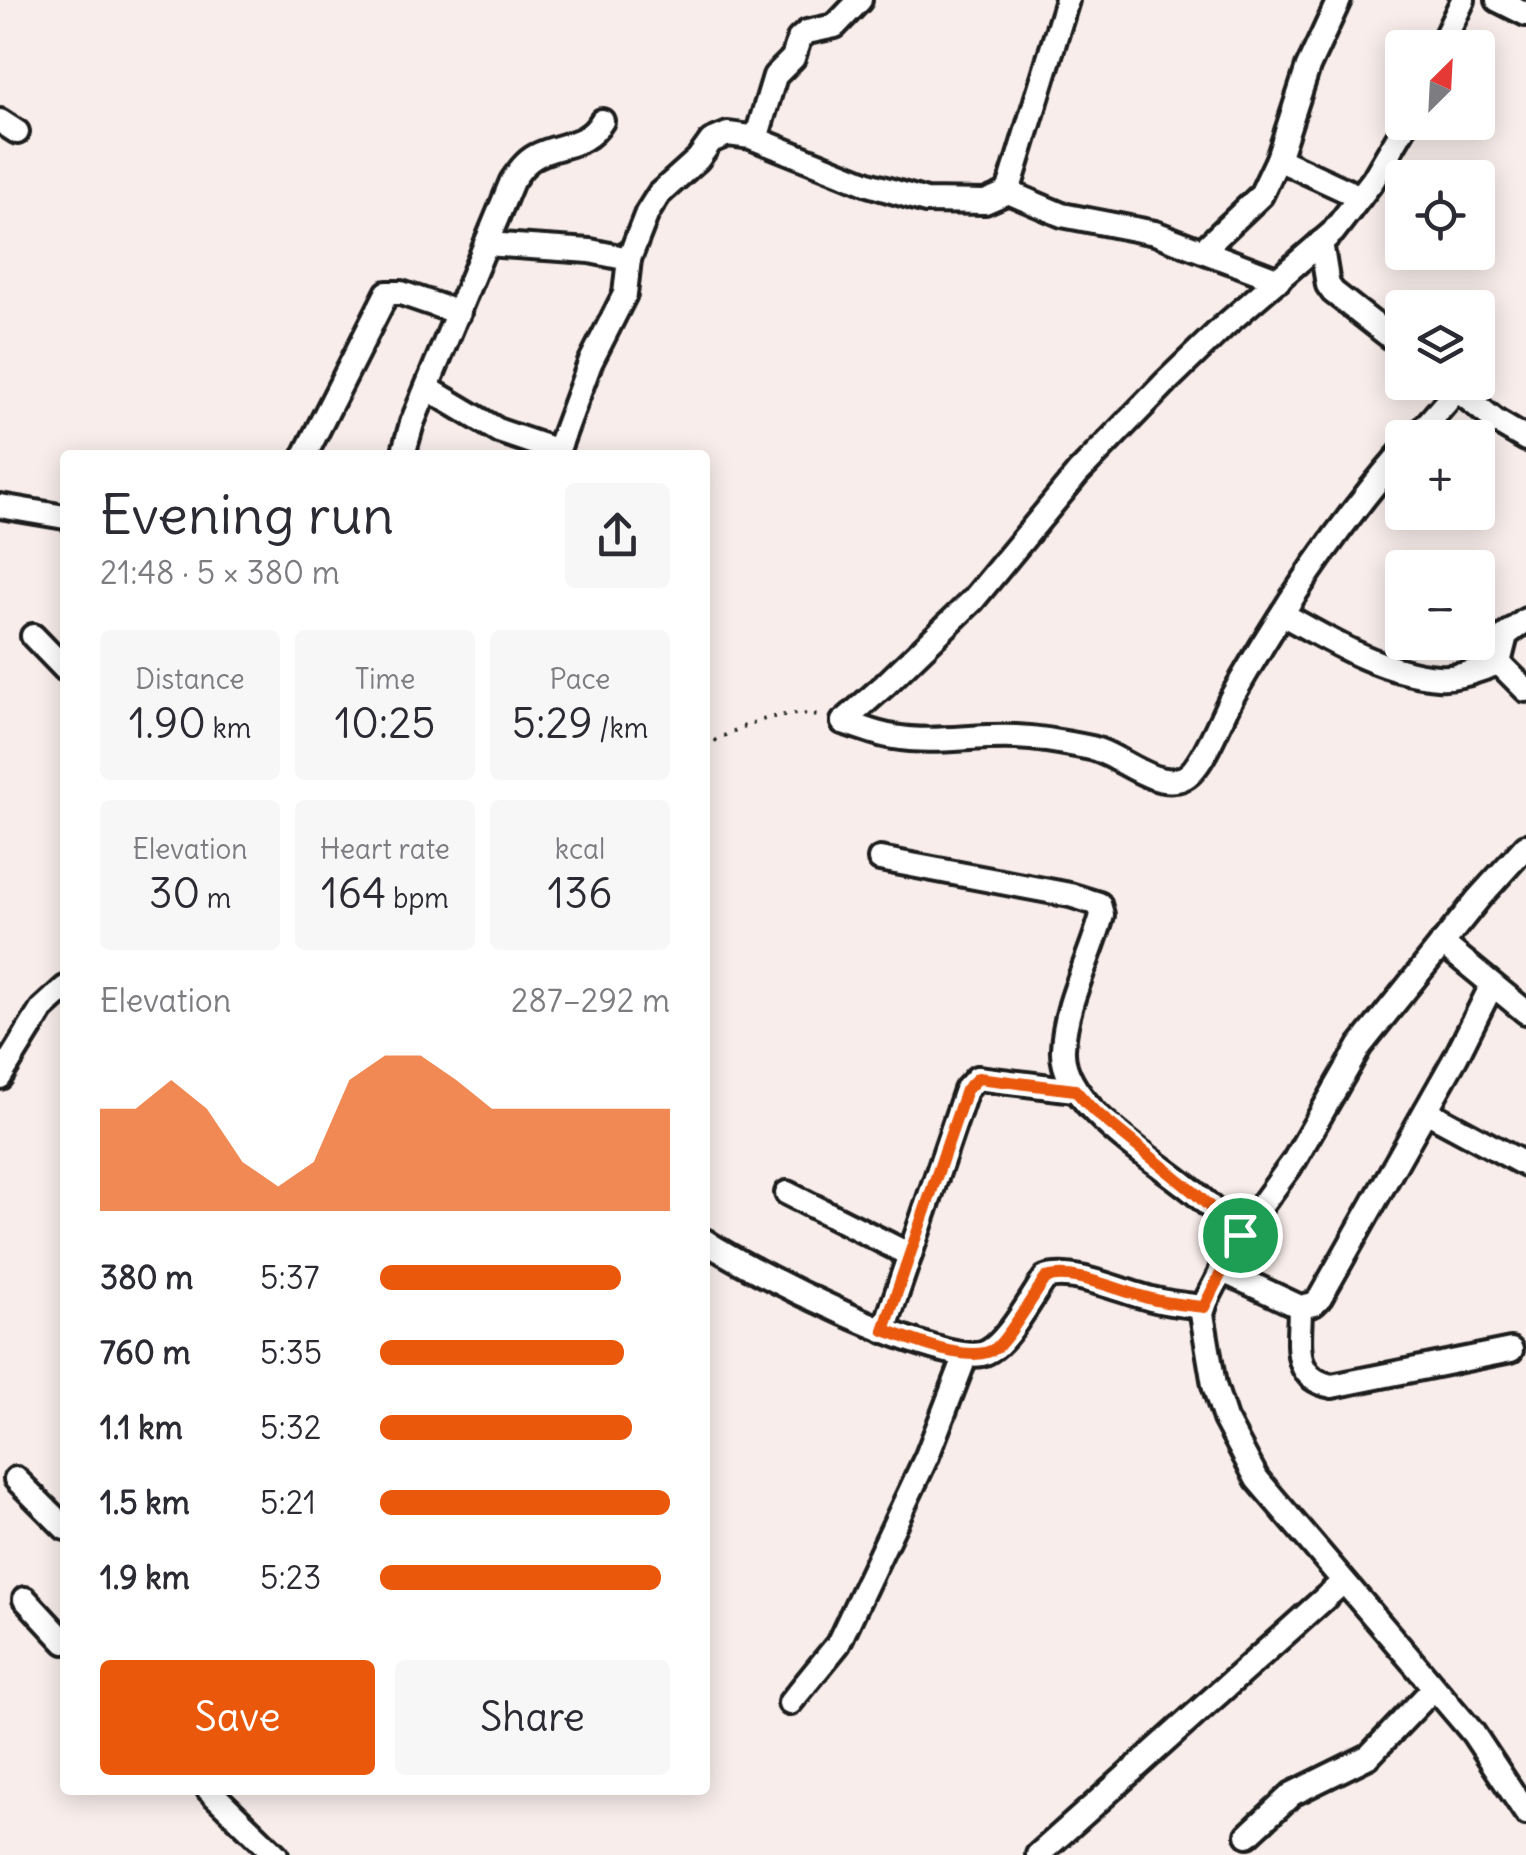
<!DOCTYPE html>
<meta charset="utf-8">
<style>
body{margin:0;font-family:Delius,sans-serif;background:#f7f7f7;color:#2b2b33;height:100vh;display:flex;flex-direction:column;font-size:38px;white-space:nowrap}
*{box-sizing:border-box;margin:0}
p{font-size:32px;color:#7c7c81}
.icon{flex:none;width:55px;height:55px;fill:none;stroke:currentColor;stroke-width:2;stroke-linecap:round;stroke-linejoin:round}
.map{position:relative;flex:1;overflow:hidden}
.details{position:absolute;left:60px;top:450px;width:650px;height:1345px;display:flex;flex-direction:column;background:#fff;border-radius:10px;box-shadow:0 5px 25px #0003}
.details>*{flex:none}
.needle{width:65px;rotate:24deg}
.controls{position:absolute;left:1385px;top:30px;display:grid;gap:20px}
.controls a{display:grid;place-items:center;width:110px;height:110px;border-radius:10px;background:#fff;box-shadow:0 5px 25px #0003;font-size:50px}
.pin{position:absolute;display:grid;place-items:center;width:85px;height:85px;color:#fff;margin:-42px;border:5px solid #fff;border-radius:50%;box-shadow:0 2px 10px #0007}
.round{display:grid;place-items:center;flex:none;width:105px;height:105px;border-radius:10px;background:#f7f7f7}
.overview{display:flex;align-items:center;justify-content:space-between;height:170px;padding:0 40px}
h1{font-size:55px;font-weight:600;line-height:75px}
.metrics{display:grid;grid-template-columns:repeat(3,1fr);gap:15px;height:170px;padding:10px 40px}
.metrics div{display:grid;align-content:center;border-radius:10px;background:#f7f7f7;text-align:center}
.metrics b{font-size:42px;font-weight:600}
.metrics small{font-size:28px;font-weight:400}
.metrics p{font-size:28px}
.chart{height:280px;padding:20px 40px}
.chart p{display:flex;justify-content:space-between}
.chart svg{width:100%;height:180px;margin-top:10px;fill:#ea580c;opacity:.7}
.cta{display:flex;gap:20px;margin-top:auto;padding:20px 40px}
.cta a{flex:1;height:115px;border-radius:10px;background:#ea580c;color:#fff;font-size:40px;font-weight:600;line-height:115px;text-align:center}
.cta a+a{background:#f7f7f7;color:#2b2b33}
ul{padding:0 40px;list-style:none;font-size:32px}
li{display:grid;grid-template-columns:160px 120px 1fr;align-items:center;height:75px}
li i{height:25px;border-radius:12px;background:#ea580c}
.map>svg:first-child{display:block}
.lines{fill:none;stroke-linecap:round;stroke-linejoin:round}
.minor-casing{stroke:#1c1c1c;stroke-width:30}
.path{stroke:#1c1c1c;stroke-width:4;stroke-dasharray:2.5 8;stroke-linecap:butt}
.minor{stroke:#fff;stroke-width:22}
.route-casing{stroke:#fff;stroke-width:20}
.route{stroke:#ea580c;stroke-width:12}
</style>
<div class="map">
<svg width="1526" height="1855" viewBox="0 0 1526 1855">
<rect width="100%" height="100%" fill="#f8edeb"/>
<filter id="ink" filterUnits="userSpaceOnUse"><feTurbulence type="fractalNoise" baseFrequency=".01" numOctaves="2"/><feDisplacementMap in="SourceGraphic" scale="20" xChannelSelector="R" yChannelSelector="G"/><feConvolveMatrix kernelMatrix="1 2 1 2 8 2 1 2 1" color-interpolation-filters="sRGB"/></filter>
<g filter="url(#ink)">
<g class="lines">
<!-- minor casing -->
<g class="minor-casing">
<g id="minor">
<path d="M1067 0 1008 192 1062 215 1155 233 1279 280"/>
<path d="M1498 0 1526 14"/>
<path d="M1440 48 1463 0"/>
<path d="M0 121 17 132"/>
<path d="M756 139 775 76 793 58 799 39 807 32 835 26 860 0"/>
<path d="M1278 159 1360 197"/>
<path d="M1321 242 1328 285 1333 292 1402 346"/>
<path d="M486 244 590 251 629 259"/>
<path d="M1203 250 1261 195 1278 159 1308 67 1339 0"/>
<path d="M1447 382 1497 422 1526 439"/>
<path d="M427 388 499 431 558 451"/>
<path d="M1415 438 1456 391"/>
<path d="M305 455 387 293H401L459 313"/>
<path d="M403 455 412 423 512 181C519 171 525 162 536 156 561 143 586 148 602 121"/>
<path d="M556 455 590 363 625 294 629 259 647 213 659 194 698 159 711 141 728 134 751 137 868 184 926 201 985 202 1008 192"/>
<path d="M0 506 65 517"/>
<path d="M1284 615C1331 641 1382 673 1438 677 1459 679 1480 669 1499 663"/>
<path d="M1526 620 1506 635 1499 663 1526 690"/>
<path d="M33 636 65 669"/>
<path d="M843 722 885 685 973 600 1078 473 1167 381 1223 327 1333 232 1373 180 1407 122"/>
<path d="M843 722C860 727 877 735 894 737 933 744 976 735 1016 737 1041 738 1067 743 1091 748 1119 754 1154 790 1183 778 1202 771 1222 714 1233 695 1282 609 1337 526 1402 452"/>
<path d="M1526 846 1478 899 1360 1046 1294 1161 1240 1235 1206 1301 1202 1314 1214 1385 1225 1419 1257 1479 1473 1733 1526 1813"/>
<path d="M880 859 1070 895 1099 904 1102 915C1090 960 1065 1002 1063 1049 1060 1105 1156 1160 1195 1193 1210 1206 1225 1221 1240 1235"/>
<path d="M1442 943 1526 1012"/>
<path d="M0 1077 42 1009 65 988"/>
<path d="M1426 1111 1526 1165"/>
<path d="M787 1193 910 1255"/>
<path d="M705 1241C747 1270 937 1365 982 1354 1005 1348 1031 1298 1045 1278 1074 1268 1126 1294 1156 1300 1171 1304 1188 1305 1204 1307"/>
<path d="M1221 1270 1300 1307 1314 1304 1320 1298 1456 1057 1491 987"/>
<path d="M1300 1307C1300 1342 1290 1378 1332 1386L1511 1350"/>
<path d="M884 1331 966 1090 977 1078 1075 1090"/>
<path d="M16 1479 65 1528"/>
<path d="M25 1599 65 1642"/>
<path d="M790 1703 838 1644 927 1456 966 1355"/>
<path d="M209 1790 276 1855"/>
<path d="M1248 1835 1292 1794 1369 1756 1433 1689"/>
<path d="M1038 1855 1343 1582"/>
</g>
</g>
<!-- path -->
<path class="path" d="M705 746C743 725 780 707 824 717"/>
<!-- minor -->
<use href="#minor" class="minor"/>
</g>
</g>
<g class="lines" filter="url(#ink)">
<!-- route casing -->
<g class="route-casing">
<path id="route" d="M978 1078 1075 1090 1093 1110 1196 1194 1240 1235 1204 1307C1188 1305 1171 1304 1156 1300 1125 1294 1075 1268 1046 1278 1034 1294 1009 1338 996 1348 971 1366 912 1339 884 1330L966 1090Z"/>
</g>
<!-- route -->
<use href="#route" class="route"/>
</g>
</svg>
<div class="controls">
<a><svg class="needle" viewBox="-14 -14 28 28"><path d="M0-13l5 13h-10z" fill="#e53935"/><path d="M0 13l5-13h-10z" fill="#7c7c81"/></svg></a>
<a><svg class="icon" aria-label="locate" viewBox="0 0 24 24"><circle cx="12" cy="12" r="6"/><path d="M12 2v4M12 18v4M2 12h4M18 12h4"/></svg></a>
<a><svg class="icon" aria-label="layers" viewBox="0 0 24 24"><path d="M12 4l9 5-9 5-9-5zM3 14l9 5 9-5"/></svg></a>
<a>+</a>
<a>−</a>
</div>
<div class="pin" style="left:1240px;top:1235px;background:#1e9e55"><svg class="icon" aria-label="arrive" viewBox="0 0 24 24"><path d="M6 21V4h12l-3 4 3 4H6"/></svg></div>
<section class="details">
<div class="overview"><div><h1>Evening run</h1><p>21:48 · 5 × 380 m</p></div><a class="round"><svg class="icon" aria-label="share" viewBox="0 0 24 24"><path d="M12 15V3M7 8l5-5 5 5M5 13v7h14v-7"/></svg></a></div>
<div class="metrics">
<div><p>Distance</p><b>1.90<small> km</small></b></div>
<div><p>Time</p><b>10:25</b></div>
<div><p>Pace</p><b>5:29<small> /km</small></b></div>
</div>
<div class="metrics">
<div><p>Elevation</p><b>30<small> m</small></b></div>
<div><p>Heart rate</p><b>164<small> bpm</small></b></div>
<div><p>kcal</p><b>136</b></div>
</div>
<div class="chart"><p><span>Elevation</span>287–292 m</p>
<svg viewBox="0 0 160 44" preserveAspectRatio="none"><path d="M0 44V19L10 19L20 12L30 19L40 32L50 38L60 32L70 12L80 6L90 6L100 12L110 19L120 19L130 19L140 19L150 19L160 19V44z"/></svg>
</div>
<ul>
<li><b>380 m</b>5:37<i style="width:83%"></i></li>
<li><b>760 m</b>5:35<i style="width:84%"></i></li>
<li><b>1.1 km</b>5:32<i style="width:87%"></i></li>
<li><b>1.5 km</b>5:21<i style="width:100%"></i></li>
<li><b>1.9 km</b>5:23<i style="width:97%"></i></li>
</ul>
<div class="cta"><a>Save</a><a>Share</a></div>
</section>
</div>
